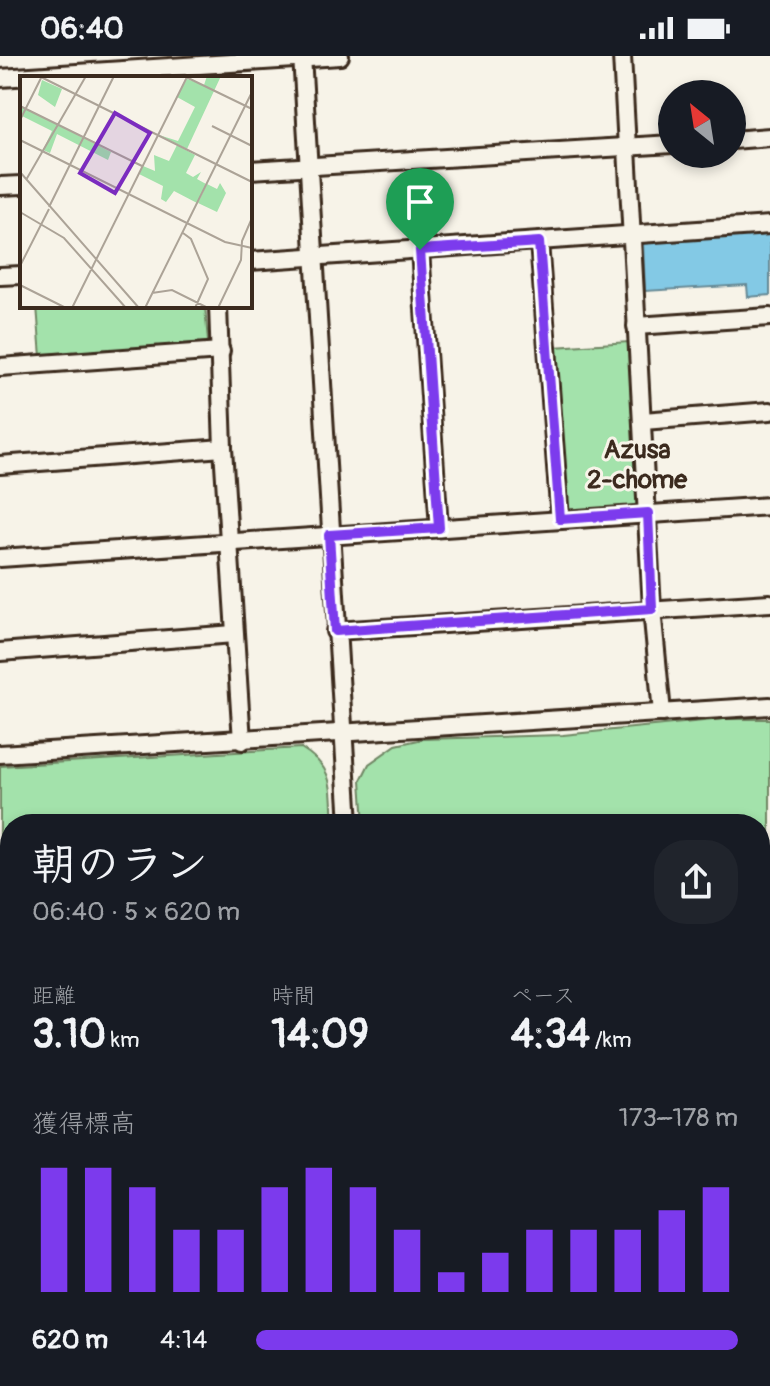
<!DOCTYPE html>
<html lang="ja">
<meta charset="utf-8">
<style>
body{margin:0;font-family:Pangolin,"Klee One",sans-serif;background:#20242c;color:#f1f3f6;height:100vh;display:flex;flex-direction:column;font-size:30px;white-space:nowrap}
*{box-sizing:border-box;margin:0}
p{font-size:26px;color:#9ea1a6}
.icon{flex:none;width:44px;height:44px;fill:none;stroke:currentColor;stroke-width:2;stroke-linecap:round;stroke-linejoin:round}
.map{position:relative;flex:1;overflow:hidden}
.sheet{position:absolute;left:0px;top:758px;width:770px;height:572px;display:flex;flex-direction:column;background:#171b24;border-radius:32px 32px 0 0;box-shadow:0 4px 12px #0003}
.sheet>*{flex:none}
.needle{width:52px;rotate:330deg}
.buttons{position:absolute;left:658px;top:24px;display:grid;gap:16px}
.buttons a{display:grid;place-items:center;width:88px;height:88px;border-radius:50%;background:#171b24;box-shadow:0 4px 12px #0003;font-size:40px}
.pin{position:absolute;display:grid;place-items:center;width:68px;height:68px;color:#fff;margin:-82px -34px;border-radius:50% 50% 50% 0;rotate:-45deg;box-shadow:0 0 8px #0007}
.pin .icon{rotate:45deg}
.round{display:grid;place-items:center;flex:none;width:84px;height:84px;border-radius:32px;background:#20242c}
.headline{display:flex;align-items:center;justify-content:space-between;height:136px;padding:0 32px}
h1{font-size:44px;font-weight:800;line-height:60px}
.metrics{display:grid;grid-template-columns:repeat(3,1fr);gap:12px;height:136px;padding:8px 32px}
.metrics div{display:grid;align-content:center}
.metrics b{font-size:40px;font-weight:800}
.metrics small{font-size:22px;font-weight:400}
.metrics p{font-size:22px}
.chart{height:224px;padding:16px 32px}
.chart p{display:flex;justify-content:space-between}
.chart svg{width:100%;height:144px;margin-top:8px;stroke:#7c3aed;stroke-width:6}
ul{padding:0 32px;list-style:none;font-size:26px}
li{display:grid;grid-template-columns:128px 96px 1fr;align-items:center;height:60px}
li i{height:20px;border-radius:10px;background:#7c3aed}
.status{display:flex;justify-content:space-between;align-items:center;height:56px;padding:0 40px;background:#171b24;direction:ltr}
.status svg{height:22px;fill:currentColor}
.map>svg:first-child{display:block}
.green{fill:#a3e2ab;stroke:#6f8664;stroke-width:2}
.water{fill:#83c9e5;stroke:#668995;stroke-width:2}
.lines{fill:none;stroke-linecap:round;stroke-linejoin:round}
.minor-casing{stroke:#3b2a1e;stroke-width:22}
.minor{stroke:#f7f3e8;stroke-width:16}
.route-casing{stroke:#fff;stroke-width:16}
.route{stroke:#7c3aed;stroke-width:10}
.labels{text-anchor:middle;stroke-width:6;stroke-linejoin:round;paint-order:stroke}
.neighbourhood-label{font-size:26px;font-weight:bold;fill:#3b2a1e;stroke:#f7f3e8}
.inset-road{fill:none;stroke:#aca397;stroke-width:2}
.view{fill:#7b2cbf;fill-opacity:0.15;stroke:#7b2cbf;stroke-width:4}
.inset-edge{fill:none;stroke:#3b2a1e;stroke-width:4}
</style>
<div class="status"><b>06:40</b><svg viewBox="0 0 49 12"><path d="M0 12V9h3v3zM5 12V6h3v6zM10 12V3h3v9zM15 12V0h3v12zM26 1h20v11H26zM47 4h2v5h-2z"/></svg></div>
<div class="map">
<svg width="770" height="1330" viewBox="0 0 770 1330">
<rect width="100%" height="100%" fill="#f7f3e8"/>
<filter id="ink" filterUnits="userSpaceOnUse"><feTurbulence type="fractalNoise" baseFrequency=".0125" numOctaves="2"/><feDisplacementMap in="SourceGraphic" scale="16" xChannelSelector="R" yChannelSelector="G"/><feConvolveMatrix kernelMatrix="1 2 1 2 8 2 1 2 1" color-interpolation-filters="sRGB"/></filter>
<g filter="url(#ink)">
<!-- green -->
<g class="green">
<path d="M37 250H205L208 286 41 301Z"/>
<path d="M629 286 640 449 570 456 567 453 554 291Z"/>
<path d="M723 663H770V838H760V768H364L361 724 369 708 396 689 423 683 563 679Z"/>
<path d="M301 692C336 713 330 731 333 768H10V867H0V710Z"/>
</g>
<!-- water -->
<path class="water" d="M770 177V239L748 241 747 229 645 235 643 185Z"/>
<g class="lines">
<!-- minor casing -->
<g class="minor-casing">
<g id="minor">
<path d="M302 0 349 768"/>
<path d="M622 0 652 553 662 657"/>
<path d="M0 22 340 0"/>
<path d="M732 84 770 81"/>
<path d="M250 114 672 88"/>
<path d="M0 130 22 129"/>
<path d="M539 186 560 463"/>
<path d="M420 194 439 472"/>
<path d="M250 205 770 169"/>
<path d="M0 220 22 219"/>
<path d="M218 250 223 392 242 685"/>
<path d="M636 270 770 261"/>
<path d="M0 311 221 295"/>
<path d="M643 365 770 355"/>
<path d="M0 409 223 392"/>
<path d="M0 502 770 450"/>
<path d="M335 575 770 547"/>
<path d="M0 596 234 578"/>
<path d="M0 698 770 650"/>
<path d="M760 850H770"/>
<path d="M0 879H10"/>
<path d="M0 983H10"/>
<path d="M760 1051 770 1050"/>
<path d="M0 1090 10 1089"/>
<path d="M760 1118H770"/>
<path d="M0 1197H10"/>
<path d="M760 1232H770"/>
<path d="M0 1279 10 1278"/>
<path d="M712 1320 713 1330"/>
</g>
</g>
<!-- minor -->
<use href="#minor" class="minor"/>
</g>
</g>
<g class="lines" filter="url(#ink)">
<!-- route casing -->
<g class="route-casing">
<path id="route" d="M539 186 560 463 648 457 652 553 335 575 329 479 439 472 420 194Z"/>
</g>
<!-- route -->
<use href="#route" class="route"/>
</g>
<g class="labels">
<!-- neighbourhood labels -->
<g class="neighbourhood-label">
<text x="637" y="402">Azusa<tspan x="637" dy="30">2-chome</tspan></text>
</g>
</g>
<!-- overview -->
<g transform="translate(20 20)">
<rect width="232" height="232" fill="#f7f3e8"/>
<path d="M187 0H201L167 73 139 59 158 65 175 31 157 21 167 3 184 9ZM22 4 42 13 35 31 18 19ZM0 30 91 76 88 84 37 58 30 77 23 74 32 55 0 39ZM157 69 175 79 166 97 173 101 181 96 177 103 186 108 177 127 154 115 146 126 141 123 143 110 119 98 123 90 135 95 134 79 149 85ZM200 107 206 117 197 136 178 127 187 108 197 113Z" fill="#a3e2ab"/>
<path class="inset-road" d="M19 0 232 106M166 1 232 33M0 30 122 90M0 44 22 0M192 50 232 70M0 64 205 166 232 172M0 96 119 232M6 104 66 0M29 131 94 0M0 136 44 162 106 232M163 157 171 163 188 203 175 232M0 190 29 133M0 209 46 232M132 217 152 214 188 232M52 232 167 1M125 232 232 16M198 232 221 184 222 165 232 142"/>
<path class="view" d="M95 37 130 57 95 117 60 97Z"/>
<rect width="232" height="232" class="inset-edge"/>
</g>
</svg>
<div class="buttons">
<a><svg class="needle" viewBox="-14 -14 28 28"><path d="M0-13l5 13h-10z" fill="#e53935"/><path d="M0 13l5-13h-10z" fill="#9ea1a6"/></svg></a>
</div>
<div class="pin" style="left:420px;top:194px;background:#1e9e55"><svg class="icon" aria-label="arrive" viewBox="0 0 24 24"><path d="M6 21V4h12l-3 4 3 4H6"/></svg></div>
<section class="sheet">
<div class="headline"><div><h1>朝のラン</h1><p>06:40 · 5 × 620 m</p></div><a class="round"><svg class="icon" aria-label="share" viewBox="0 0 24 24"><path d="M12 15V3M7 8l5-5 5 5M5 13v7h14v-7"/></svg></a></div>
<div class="metrics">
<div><p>距離</p><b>3.10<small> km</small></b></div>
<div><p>時間</p><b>14:09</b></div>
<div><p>ペース</p><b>4:34<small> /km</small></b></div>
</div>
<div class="chart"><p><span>獲得標高</span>173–178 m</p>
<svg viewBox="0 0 160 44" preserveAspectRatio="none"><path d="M5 44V6M15 44V6M25 44V12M35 44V25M45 44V25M55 44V12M65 44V6M75 44V12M85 44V25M95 44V38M105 44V32M115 44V25M125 44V25M135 44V25M145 44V19M155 44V12"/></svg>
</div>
<ul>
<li><b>620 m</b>4:14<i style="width:100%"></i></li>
</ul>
</section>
</div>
